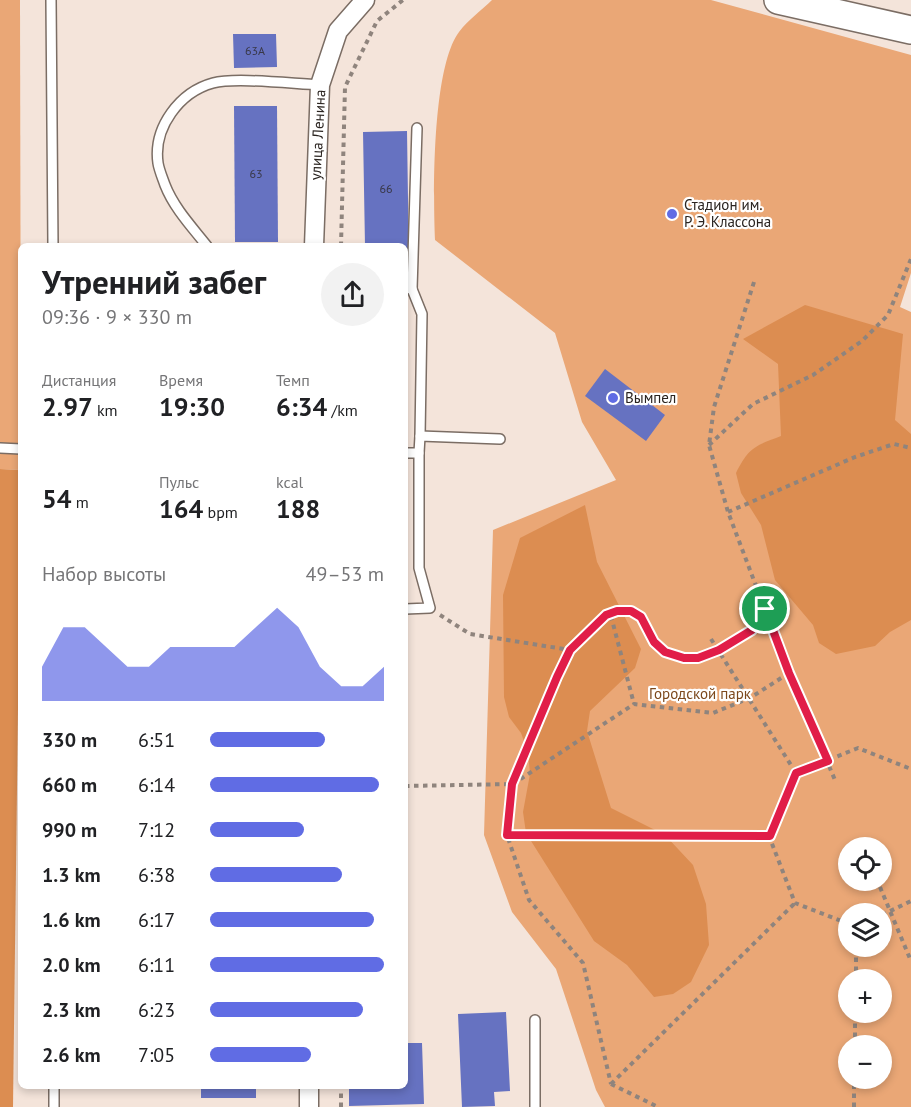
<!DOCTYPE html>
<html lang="ru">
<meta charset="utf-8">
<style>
body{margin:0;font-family:"PT Sans",sans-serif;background:#f2f2f2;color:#202124;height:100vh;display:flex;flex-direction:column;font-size:22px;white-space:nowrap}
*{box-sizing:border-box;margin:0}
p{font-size:20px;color:#757577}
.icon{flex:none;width:33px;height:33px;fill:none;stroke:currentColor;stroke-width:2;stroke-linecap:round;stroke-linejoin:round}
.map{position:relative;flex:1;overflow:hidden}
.sheet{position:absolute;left:18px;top:243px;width:390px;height:846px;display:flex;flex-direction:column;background:#fff;border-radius:9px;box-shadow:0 3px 9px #0003}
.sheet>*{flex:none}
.controls{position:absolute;left:838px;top:837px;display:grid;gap:12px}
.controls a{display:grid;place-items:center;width:54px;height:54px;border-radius:50%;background:#fff;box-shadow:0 3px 9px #0003;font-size:30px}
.pin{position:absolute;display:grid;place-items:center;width:51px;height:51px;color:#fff;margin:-26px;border:3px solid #fff;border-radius:50%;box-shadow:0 2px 6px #0007}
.round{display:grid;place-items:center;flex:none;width:63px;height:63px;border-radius:32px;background:#f2f2f2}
.head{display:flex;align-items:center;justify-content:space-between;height:102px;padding:0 24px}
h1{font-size:33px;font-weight:800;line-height:45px}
.metrics{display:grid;grid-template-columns:repeat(3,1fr);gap:9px;height:102px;padding:6px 24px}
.metrics div{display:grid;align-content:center}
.metrics b{font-size:26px;font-weight:800}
.metrics small{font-size:16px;font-weight:400}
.metrics p{font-size:16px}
.chart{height:168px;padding:12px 24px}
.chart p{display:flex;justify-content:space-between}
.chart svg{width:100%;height:108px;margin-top:6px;fill:#606ce4;opacity:.7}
ul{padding:0 24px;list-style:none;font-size:20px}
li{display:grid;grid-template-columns:96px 72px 1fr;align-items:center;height:45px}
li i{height:15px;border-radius:8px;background:#606ce4}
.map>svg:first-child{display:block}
.green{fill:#eaa776;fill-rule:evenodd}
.forest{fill:#dc8d51}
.building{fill:#6672c1}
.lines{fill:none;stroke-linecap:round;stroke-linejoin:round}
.lane-casing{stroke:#7b6d64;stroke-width:12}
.street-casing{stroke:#7b6d64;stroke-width:21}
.secondary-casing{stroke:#7b6d64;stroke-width:30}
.path{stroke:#8f847d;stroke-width:4;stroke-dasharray:4.5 4.5;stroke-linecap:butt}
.lane{stroke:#fff;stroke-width:9}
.street{stroke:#fff;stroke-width:18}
.secondary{stroke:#fff;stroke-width:27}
.route-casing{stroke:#fff;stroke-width:12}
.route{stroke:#e11d48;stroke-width:8}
.poi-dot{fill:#606ce4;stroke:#fff;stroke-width:2}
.labels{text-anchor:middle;stroke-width:4.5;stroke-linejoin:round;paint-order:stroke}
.number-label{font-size:12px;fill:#393848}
.street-label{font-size:15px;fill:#2a2420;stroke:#fff}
.poi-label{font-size:15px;fill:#2a2420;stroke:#fff;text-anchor:start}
.park-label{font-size:15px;fill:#7c481c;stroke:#fff}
</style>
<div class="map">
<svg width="911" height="1107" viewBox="0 0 911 1107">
<rect width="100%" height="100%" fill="#f4e4da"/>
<!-- green -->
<g class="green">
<path d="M0 0H20L21 470 0 469Z"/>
<path d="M492 0H711L911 55V273L900 307 911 312V1107H605L596 1090 556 969 512 912 484 835 493 530 616 480 582 422 555 333 435 240C433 194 432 68 459 32 468 20 482 10 492 0ZM849 848H882V880H849ZM849 914H882V946H849ZM849 980H882V1012H849ZM849 1046H882V1078H849Z"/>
</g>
<!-- forest -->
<g class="forest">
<path d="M805 305 903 334 895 420 911 434V620L890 632 875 646 836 654 819 643 813 625 775 580 761 525 741 493 736 473C749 447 755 446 781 436L778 364 743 339Z"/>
<path d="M0 469 21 470 13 1107H0Z"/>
<path d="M585 505 597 562 641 649 635 668 590 711 587 731 611 808 665 835 693 865 706 904 709 945 691 982 673 994 654 997 627 965 594 941 526 833 523 812 530 774 528 752 521 733 509 717 504 697 503 595 520 538Z"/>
</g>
<!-- building -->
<g class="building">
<path d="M233 34H276L277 67 234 68Z"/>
<path d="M234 106H277L278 242H235Z"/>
<path d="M407 131 409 266H405V246H365L363 132Z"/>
<rect x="405" y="301" width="3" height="138"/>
<path d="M605 369 665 415 646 441 585 396Z"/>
<path d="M506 1012 510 1091 494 1092 495 1106 462 1107 458 1014Z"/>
<path d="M405 1043H422L424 1104 349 1106V1086H405Z"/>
<rect x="201" y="1086" width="55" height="12"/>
</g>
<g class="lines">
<!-- lane casing -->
<g class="lane-casing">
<g id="lane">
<path d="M51 0 53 246"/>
<path d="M207 246C192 227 174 208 165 185 163 179 159 170 158 163 153 127 180 92 213 83 236 77 294 84 320 85"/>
<path d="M405 288 412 289 417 128"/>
<path d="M412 289 422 314 420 436"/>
<path d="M0 448 21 449"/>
<path d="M405 453H419L420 436 500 439"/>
<path d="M405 609 430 608 419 568V453"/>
<path d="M54 1107V1086"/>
<path d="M535 1107V1020"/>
</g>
</g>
<!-- street casing -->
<g class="street-casing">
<g id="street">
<path d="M314 246 320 85 338 31 365 0"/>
<path d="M309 1086V1107"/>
</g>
</g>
<!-- secondary casing -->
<g class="secondary-casing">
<path id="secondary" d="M778 0 911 30"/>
</g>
<!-- path -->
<g class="path">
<path d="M341 246 345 87 377 21 403 0"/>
<path d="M754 282 714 407 709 445 728 512 789 673 835 780"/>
<path d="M709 445 753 404 813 375 862 341 888 315 911 259"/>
<path d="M728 512 855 457 894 444 911 448"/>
<path d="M440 615 470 634 570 650"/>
<path d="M611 616 634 704"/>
<path d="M711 639 796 773"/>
<path d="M512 784 557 677 570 650 607 615 617 611H631L641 617 654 642 665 652 684 658H698L719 650 752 630 765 609"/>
<path d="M513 784 634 704 713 713 750 698 789 673"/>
<path d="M405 786 512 784 507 835 529 900 583 963 611 1084"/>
<path d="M507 835 769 836"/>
<path d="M880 887 911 961"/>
<path d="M882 915 911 901"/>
<path d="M849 924 795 903 769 836 796 773 858 748 911 769"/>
<path d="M856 980V946"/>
<path d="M855 1046V1012"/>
<path d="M611 1084 795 903"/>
<path d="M611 1084 658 1107"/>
<path d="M341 1107V1086"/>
<path d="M854 1107V1078"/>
</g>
<!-- lane -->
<use href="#lane" class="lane"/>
<!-- street -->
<use href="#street" class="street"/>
<!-- secondary -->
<use href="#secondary" class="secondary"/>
</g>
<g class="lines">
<!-- route casing -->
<g class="route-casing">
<path id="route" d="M765 609 789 673 828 761 796 773 770 836 507 835 512 784 557 677 570 650 606 615 617 611H631L641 617 654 642 665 652 684 658H698L719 650 752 630Z"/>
</g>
<!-- route -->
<use href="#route" class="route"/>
</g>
<!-- markers -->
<g class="poi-dot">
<circle cx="672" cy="214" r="6"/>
<circle cx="613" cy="398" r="6"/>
</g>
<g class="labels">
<!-- number labels -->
<g class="number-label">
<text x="255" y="55">63А</text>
<text x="256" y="178">63</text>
<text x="386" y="193">66</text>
</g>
<!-- street labels -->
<g class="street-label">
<text transform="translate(318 135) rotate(-87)" y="5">улица Ленина</text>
</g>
<!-- poi labels -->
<g class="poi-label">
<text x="684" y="210">Стадион им.<tspan x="684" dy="17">Р. Э. Классона</tspan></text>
<text x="625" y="403">Вымпел</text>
</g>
<!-- park labels -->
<g class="park-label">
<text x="700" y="699">Городской парк</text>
</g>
</g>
</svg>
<div class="controls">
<a><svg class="icon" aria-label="locate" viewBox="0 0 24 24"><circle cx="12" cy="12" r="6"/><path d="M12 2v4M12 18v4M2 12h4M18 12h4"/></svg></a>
<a><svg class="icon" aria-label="layers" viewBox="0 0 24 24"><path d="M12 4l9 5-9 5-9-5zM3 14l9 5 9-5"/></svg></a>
<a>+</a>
<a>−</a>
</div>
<div class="pin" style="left:765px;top:609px;background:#1e9e55"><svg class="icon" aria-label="arrive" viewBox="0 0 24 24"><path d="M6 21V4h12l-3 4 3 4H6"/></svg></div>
<section class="sheet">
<div class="head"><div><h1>Утренний забег</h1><p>09:36 · 9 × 330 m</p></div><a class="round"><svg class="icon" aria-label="share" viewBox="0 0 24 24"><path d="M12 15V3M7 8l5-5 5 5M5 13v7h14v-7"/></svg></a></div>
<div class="metrics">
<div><p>Дистанция</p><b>2.97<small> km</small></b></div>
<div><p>Время</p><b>19:30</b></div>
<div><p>Темп</p><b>6:34<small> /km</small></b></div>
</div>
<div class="metrics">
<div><b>54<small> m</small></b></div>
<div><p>Пульс</p><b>164<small> bpm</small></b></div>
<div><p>kcal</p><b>188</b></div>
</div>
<div class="chart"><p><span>Набор высоты</span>49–53 m</p>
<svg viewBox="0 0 160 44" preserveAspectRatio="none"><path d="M0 44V30L10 14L20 14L30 22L40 30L50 30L60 22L70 22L80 22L90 22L100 14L110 6L120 14L130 30L140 38L150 38L160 30V44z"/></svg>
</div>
<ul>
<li><b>330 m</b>6:51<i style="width:66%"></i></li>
<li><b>660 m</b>6:14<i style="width:97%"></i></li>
<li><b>990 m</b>7:12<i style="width:54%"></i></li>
<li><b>1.3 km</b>6:38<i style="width:76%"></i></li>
<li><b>1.6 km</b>6:17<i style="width:94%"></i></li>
<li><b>2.0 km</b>6:11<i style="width:100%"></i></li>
<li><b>2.3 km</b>6:23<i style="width:88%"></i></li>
<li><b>2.6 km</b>7:05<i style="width:58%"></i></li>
</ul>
</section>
</div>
